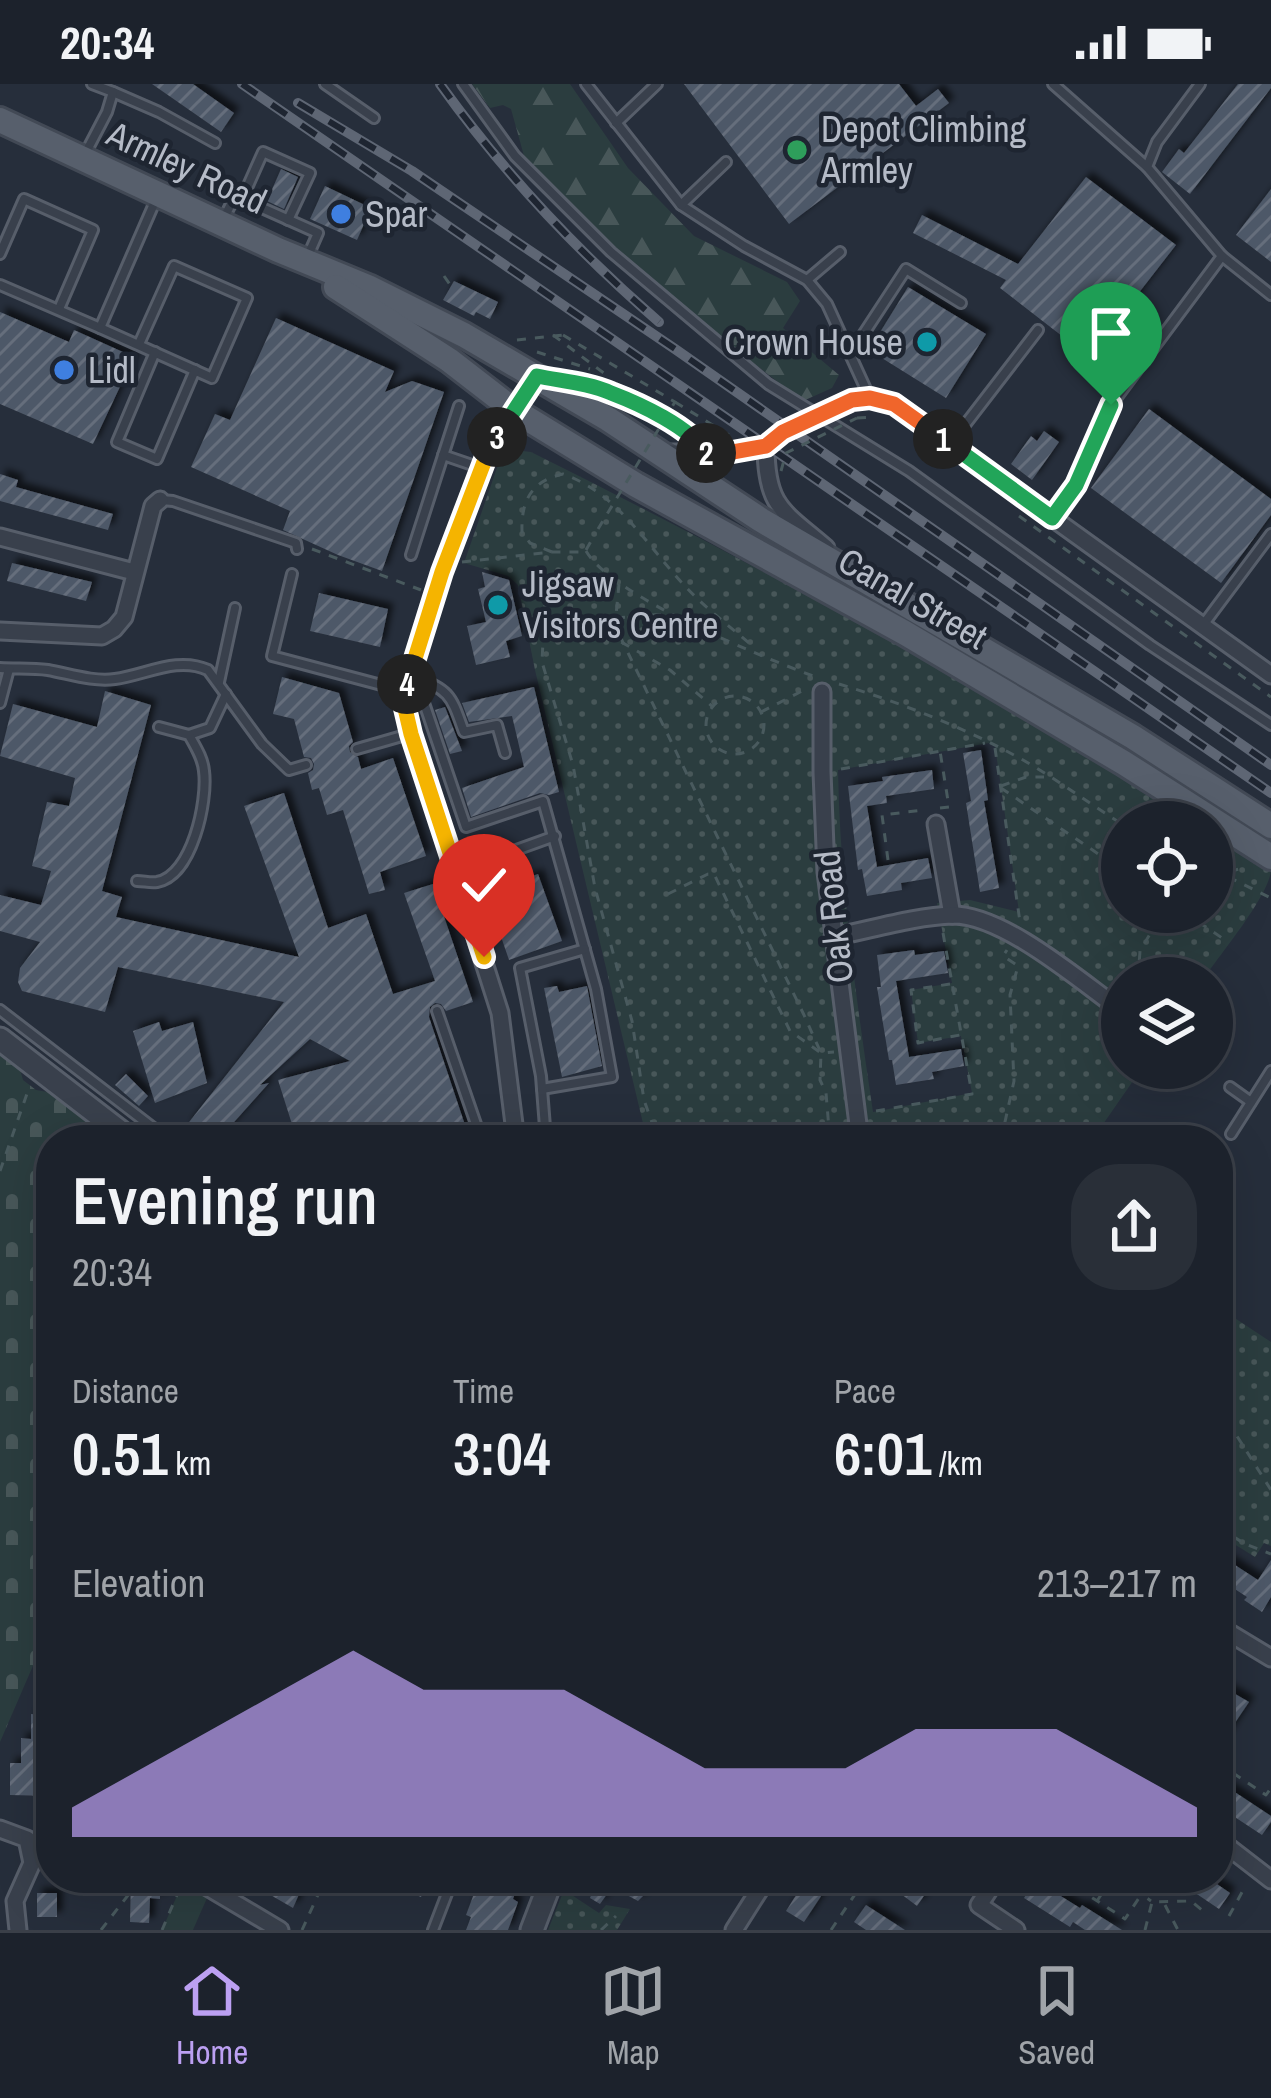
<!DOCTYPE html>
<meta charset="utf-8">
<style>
body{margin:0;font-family:"Archivo Narrow",sans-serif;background:#292f38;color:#f1f3f6;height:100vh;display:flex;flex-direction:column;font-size:45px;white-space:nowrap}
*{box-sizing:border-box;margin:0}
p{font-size:39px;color:#a0a4a9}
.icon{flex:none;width:66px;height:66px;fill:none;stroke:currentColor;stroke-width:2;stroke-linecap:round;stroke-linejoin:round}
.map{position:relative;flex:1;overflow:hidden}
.panel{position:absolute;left:36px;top:1041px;width:1197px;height:768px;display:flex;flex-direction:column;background:#1c222c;border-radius:48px;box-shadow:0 12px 48px #0002,0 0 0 3px #3a3f48}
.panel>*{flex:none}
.fabs{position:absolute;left:1101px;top:717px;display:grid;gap:24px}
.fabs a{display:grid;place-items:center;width:132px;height:132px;border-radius:50%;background:#1c222c;box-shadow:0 12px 48px #0002,0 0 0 3px #3a3f48;font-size:60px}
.pin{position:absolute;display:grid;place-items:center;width:102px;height:102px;color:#fff;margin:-123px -51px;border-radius:50% 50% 50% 0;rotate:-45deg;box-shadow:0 0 12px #0007}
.pin .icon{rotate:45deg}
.km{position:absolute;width:60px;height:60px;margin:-30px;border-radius:50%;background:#222;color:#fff;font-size:33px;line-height:60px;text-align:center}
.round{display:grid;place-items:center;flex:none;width:126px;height:126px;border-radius:48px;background:#292f38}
.head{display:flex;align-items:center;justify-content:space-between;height:204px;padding:0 36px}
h1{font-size:66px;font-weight:600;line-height:90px}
.figures{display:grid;grid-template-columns:repeat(3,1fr);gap:18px;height:204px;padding:12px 36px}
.figures div{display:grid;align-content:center}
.figures b{font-size:60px;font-weight:600}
.figures small{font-size:33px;font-weight:400}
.figures p{font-size:33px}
.chart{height:336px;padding:24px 36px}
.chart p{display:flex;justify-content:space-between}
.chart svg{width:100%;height:216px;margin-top:12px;fill:#bca0f2;opacity:.7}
.status{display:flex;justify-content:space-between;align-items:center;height:84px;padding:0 60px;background:#1c222c;direction:ltr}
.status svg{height:33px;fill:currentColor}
.tabs{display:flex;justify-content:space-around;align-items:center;height:168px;border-top:3px solid #3a3f48;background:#1c222c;font-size:33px;color:#a0a4a9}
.tabs a{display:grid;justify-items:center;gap:6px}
.tabs .on{color:#bca0f2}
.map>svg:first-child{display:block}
.grass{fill:#2b3d3f}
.forest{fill:url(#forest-firs)}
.cemetery{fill:url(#cemetery-stones)}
.park{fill:url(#park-dots);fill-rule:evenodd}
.building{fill:url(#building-hatch);filter:url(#shadow)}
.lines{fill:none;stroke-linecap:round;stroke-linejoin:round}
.service-casing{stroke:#575e6a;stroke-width:14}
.minor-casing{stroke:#575e6a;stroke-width:21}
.tertiary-casing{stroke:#575e6a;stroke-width:27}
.primary-casing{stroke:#424955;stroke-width:30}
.path{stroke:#495a5e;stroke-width:3;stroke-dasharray:9 9;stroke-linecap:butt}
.service{stroke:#39404c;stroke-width:8}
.minor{stroke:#39404c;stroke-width:15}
.tertiary{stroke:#39404c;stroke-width:21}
.primary{stroke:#575f6c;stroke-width:24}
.rail-casing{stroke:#5e6674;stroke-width:10}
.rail{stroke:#1e2531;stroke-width:6;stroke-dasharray:18;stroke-linecap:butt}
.minor-bridge-casing{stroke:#575e6a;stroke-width:21;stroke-linecap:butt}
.path-bridge{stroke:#495a5e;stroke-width:3;stroke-dasharray:9 9;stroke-linecap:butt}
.minor-bridge{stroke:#39404c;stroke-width:15}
.split-1-casing{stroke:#fff;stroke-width:24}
.split-2-casing{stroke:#fff;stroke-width:24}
.split-3-casing{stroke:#fff;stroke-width:24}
.split-4-casing{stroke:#fff;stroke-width:24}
.split-5-casing{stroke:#fff;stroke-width:24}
.split-1{stroke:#22a559;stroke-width:15}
.split-2{stroke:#f0652b;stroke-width:15}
.split-3{stroke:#22a559;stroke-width:15}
.split-4{stroke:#f5b400;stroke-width:15}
.split-5{stroke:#f5b400;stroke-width:15}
.leisure-dot{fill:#2e9e5b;stroke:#1e2531;stroke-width:4.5}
.shop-dot{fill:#3f7fe0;stroke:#1e2531;stroke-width:4.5}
.culture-dot{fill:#0f9aa8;stroke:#1e2531;stroke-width:4.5}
.labels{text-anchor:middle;stroke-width:9;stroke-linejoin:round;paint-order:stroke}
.poi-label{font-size:36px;fill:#b5bbc7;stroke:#1e2531;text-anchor:start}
.street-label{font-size:36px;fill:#b5bbc7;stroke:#1e2531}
</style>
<div class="status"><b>20:34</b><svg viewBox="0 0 49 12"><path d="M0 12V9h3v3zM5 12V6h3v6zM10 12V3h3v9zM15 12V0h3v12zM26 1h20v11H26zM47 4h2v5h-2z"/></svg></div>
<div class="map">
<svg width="1271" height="1846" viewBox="0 0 1271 1846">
<defs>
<pattern id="forest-firs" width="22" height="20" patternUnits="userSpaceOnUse" patternTransform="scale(3)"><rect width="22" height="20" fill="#2b3d3f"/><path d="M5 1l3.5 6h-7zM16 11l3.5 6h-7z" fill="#485759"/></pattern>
<pattern id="cemetery-stones" width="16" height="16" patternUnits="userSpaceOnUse" patternTransform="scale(3)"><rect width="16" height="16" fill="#2b3d3f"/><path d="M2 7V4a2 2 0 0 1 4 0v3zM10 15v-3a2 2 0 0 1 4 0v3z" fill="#485759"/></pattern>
<pattern id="park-dots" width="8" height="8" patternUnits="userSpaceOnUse" patternTransform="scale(3)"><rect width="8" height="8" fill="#2b3d3f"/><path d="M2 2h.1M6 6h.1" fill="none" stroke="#485759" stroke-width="1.8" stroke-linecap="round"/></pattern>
<pattern id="building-hatch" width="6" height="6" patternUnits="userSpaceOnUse" patternTransform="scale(3)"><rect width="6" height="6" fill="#4e5867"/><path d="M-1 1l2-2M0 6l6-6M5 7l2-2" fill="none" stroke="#656e7b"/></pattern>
<filter id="shadow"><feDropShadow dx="5.5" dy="-5.5" stdDeviation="3" flood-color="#0009"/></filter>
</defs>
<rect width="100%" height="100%" fill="#262e3b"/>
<!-- grass -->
<path class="grass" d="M194 1795 211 1805 193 1846H162L182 1800Z"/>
<!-- forest -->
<path class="forest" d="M472 0H570L628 84 694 152 787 198 800 217 783 244 839 291 832 304 803 317 680 223 607 159 526 79 511 25 503 21 490 24Z"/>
<!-- cemetery -->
<path class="cemetery" d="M0 968 19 982 23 996 36 1006 53 1009 119 1056H51V1540L0 1658Z"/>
<!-- park -->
<g class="park">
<path d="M522 367 531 368C758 481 981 603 1196 738H1122V828H1212V748L1271 785C1271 809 1220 871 1204 894H1122V984H1142L1092 1056H647L535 586 518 501 508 492 464 479 498 381 504 373ZM989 659 995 662 1019 828 970 816 937 819 952 899 911 906 918 959 961 952 972 1009 873 1028C856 914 840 801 838 686Z"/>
<path d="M1218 1223 1271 1258V1462L1264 1459 1255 1473 1218 1450Z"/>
<path d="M564 1806 599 1829 606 1821 630 1825 617 1846H548Z"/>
</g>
<!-- building -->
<g class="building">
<path d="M152 0H193L234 29 221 48Z"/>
<path d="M684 0H899L916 22 938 5 949 19 789 140Z"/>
<path d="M1238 0H1271V4L1190 110 1162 88 1179 65 1184 69Z"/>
<path d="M281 85 298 93 284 125 267 117Z"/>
<path d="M1086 93 1176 161 1089 273 1000 204 1006 196 913 149 922 131 1018 180Z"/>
<path d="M325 102 371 124 357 156 310 135Z"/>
<path d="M1271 105V178L1236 151Z"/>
<path d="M454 197 498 218 490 235 476 228 474 232 443 216Z"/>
<path d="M908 203 986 250 946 314 869 266Z"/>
<path d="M0 228 69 258 74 246 134 273 93 360 0 320Z"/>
<path d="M276 234 394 287 385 308 412 297 444 308 382 487 338 471 283 446 290 427 191 383 215 330 230 336Z"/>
<path d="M1149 325 1271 415V431L1221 499 1091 404Z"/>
<path d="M1044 347 1059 358 1032 396 1011 380 1031 352 1037 357Z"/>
<path d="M0 390 18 396 16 403 113 430 108 446 0 417Z"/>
<path d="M12 479 92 498 86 517 7 497Z"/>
<path d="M482 488 509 496 522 552 506 557 510 573 476 581 467 542 486 538 478 505 485 503Z"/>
<path d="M319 509 388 525 380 563 310 547Z"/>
<path d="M282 593 339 609 353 658 349 662 350 668 358 673 361 685 393 674 426 772 380 788 385 806 369 810 343 726 327 731 319 704 312 706 308 689 313 686 314 680 311 674 304 673 294 635 273 630Z"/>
<path d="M534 603 559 708 549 711 540 709 471 733 462 704 524 683 512 632 469 638 462 619Z"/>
<path d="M105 607 151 621 102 807 122 813 116 833 299 873 244 722 284 709 328 844 366 830 393 910 435 897 404 809 433 800 473 918 446 927 441 920 435 919 430 923 429 933 470 1056H297L278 996 350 977 310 955 260 1001 269 999 218 1056H200L186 1042 284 918 118 883 105 928 22 907 18 898 20 884 40 858 0 847V811L41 821 51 787 32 782 47 718 69 722 75 694 0 672 13 620 97 643Z"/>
<path d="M445 623 462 667 450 670 435 626Z"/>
<path d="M981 666 988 716 984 717 999 804 980 808 966 719 971 717 963 669Z"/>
<path d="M932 686 934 705 886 712 887 719 867 722 877 783 928 774 932 794 901 799 902 806 867 812 862 785 858 786 848 702 883 697 882 693Z"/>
<path d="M538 790 562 857 509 876 486 809Z"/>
<path d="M914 866 915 871 944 867 948 889 896 897 909 973 961 965 964 982 932 988 934 995 896 1001 892 976H889L877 903H881L877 871Z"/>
<path d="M557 902 559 908 587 902 602 982 562 993 544 904Z"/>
<path d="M159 938 162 947 193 938 207 999 155 1019 133 947Z"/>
<path d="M126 990 148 1012 139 1022 115 1001Z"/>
<path d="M1218 1470 1258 1496 1271 1476V1513L1262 1528 1244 1516 1247 1513 1218 1494Z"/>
<path d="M1218 1600 1249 1618 1218 1664Z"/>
<path d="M31 1630 46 1631 45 1655H35L34 1697H49V1712L10 1711V1679H21V1654L31 1655Z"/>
<path d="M1218 1697 1271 1732V1738L1262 1751 1218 1722Z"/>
<path d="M131 1794H160V1815L150 1814 149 1839 130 1838Z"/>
<path d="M241 1794H306L293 1824Z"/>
<path d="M376 1794H428L421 1813Z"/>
<path d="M487 1794H520L513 1815 518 1818 508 1846H466L471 1833 466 1831 478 1799 484 1801Z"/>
<path d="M593 1794H661L638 1817 612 1803 600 1820 590 1814 597 1796Z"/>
<path d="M807 1794H833L804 1838 786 1827Z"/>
<path d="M911 1794H936L917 1822 901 1810Z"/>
<path d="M1173 1794H1208L1230 1809 1219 1825Z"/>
<path d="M1035 1796 1080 1824 1082 1821 1122 1846H1085L1073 1838 1070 1843 1024 1814Z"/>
<rect x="37" y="1809" width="20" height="24"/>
<path d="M866 1821 905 1846H866L854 1838Z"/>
</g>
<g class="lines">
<!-- service casing -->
<g class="service-casing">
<g id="service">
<path d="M325 0 374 34"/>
<path d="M463 0 515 72 611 168 768 300 909 387 1150 561 1271 641"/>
<path d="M586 0 681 121 744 162 807 196 827 220 869 312"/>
<path d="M1053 0 1147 83"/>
<path d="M113 8 159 28 215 59"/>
<path d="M616 39 657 0"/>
<path d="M84 72 107 28 113 8 92 0"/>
<path d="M242 115 263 68 310 89 288 136"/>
<path d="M681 121 726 78"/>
<path d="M222 138 235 112 318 149 307 174"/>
<path d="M0 170 24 115 93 146 59 225"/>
<path d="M1222 172 1271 211"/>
<path d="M807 196 840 168"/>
<path d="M0 201 100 244 157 113"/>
<path d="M100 244 212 294 247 214 174 182 139 260"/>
<path d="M155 268 117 358 157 375 195 286"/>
<path d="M851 269 906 185 961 219"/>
<path d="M951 359 1038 246"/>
<path d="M443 371 481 384"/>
<path d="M161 416 173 417 296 459 297 465"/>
<path d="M1053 433 1075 402 1111 321 1222 172 1147 83 1157 58 1200 0"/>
<path d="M411 471 459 322"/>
<path d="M292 490 272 572 404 607"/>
<path d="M1203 541 1271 450"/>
<path d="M0 584C16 585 32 584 48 586 70 590 93 598 115 595 146 591 177 572 208 586L262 660 289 686 306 681"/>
<path d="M412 591C451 608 450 609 464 648L497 641 505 669"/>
<path d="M219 598 235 524"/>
<path d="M406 614 424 619 466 743 543 717 596 905 612 993 542 1005"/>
<path d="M0 619 9 585"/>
<path d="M189 651 210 644 226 610"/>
<path d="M357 665 409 650"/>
<path d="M480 779 555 752"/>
<path d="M137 797C144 797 150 799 157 798 192 792 208 717 204 687 203 674 195 662 189 651L159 643"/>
<path d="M0 926 169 1056"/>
<path d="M437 927 476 1040 478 1056"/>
<path d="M1230 1003 1251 1018"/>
<path d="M1231 1050 1271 987"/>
<path d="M546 1056 541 992 520 884 585 865"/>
<path d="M433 1846 453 1794"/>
</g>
</g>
<!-- minor casing -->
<g class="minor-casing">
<g id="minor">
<path d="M852 316 870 314 894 320 1271 591"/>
<path d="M665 369H727L766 362C766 423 783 427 826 464"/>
<path d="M0 453 134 488"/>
<path d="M0 547 102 552 114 545 124 533 153 422 160 416"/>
<path d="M822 608V688L826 788 860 1056"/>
<path d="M936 740 952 831"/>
<path d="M833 853C870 846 915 832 953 831 1004 831 1080 897 1122 927"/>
<path d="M516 1056 500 929 411 650 404 620 405 608 442 488 489 365 537 292C559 297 581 300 603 306 631 313 692 346 707 370"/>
<path d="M1218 1542 1271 1574"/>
<path d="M0 1745 27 1755 32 1779 15 1817 18 1846"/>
<path d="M1218 1755 1271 1796"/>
<path d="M997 1794 979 1821 1016 1846"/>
<path d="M194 1795 280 1846"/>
<path d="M734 1846 767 1794"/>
</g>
</g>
<!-- tertiary casing -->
<g class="tertiary-casing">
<g id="tertiary">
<path d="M0 955 131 1056"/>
<path d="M532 1846 552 1794"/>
</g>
</g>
<!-- primary casing -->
<g class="primary-casing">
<g id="primary">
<path d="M0 36 278 166 368 203 464 251 608 335 761 436 1133 653 1271 742"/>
<path d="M336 203 449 276 515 327 636 401 905 549 1124 679 1271 773"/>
</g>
</g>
<!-- path -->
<g class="path">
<path d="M444 192 451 202"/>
<path d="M553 251 605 290"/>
<path d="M517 256 563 251"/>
<path d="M537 268 590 285"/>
<path d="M675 318 729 351"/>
<path d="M857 334 874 333"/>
<path d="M1019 432 1271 613"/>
<path d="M312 465 421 506"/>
<path d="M586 466 595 450"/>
<path d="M586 467C613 513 760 572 813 592"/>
<path d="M552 468 530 459 522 448C521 417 531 397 563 390 619 410 646 461 685 502 706 525 732 544 755 564"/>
<path d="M462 478 552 468H584"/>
<path d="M619 500 615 542 804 931 821 969 820 996 826 1009 829 1045 845 1053"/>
<path d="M603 546 615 534 666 530"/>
<path d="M839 600C898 618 958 641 1012 670 1050 690 1085 717 1122 740"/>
<circle cx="735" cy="641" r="29"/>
<path d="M761 628 806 605"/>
<path d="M995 664 1020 838"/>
<path d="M841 685 985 659"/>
<path d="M1001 702 1026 693H1044"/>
<path d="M1001 704 1122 786"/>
<path d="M940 724 949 723 940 667"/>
<path d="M888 776 882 731 924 726"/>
<path d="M1212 785 1271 814"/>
<path d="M1212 792 1239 785"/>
<path d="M668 810 708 790H714L790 947 821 969 834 968"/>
<path d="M1184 828 1225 856"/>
<path d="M1138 894 1140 867 1163 828"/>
<path d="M950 900 911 906 918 959 960 951"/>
<path d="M876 1027 972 1010 943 849"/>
<path d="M668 1056 654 1044 644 1016 632 937 595 804 573 681 542 578 543 557 549 545 559 538H574L602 547 670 586 713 623"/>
<path d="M801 1056 825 1041"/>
<path d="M1001 1056 1014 997 1010 911 1018 882 1003 872 1007 866"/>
<path d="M0 1087 29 1004"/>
<path d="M1218 1322 1271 1406"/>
<path d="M1218 1443 1245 1460 1271 1470"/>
<path d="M1218 1679 1266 1711 1271 1704"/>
<path d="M1062 1794 1125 1835 1141 1811"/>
<path d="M1118 1794 1151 1817"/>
<path d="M1097 1817 1112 1794"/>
<path d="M1165 1821 1178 1846"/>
<path d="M1229 1832 1246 1801"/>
<path d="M101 1846 129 1810 132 1794"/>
<path d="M162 1846 180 1804"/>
<path d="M302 1846 322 1802"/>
<path d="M601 1846 616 1832"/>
<path d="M831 1846 866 1794"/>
<path d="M1145 1846 1152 1818 1191 1817 1208 1831"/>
</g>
<!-- service -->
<use href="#service" class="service"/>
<!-- minor -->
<use href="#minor" class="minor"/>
<!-- tertiary -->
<use href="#tertiary" class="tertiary"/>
<!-- primary -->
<use href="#primary" class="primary"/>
<!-- rail casing -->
<g class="rail-casing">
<g id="rail">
<path d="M242 0 1271 709"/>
<path d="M440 0C503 88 577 167 659 238"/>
<path d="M298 19 412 87 675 265 1271 681"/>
</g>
</g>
<!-- rail -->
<use href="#rail" class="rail"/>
<!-- minor-bridge casing -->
<g class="minor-bridge-casing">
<path id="minor-bridge" d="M766 362 783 348 852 316"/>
</g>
<!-- path-bridge -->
<g class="path-bridge">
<path d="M563 251 675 318 595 450"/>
<path d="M781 387 786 369 857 334"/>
</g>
<!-- minor-bridge -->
<use href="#minor-bridge" class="minor-bridge"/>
</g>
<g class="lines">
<!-- split-1 casing -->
<g class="split-1-casing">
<path id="split-1" d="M943 355 1052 434 1076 401 1111 321"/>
</g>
<!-- split-2 casing -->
<g class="split-2-casing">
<path id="split-2" d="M706 369H727L766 362 783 348 852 316 870 314 894 320 943 355"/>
</g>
<!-- split-3 casing -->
<g class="split-3-casing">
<path id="split-3" d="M497 353 537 292C561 297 589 299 611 309 640 320 690 343 706 369"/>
</g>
<!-- split-4 casing -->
<g class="split-4-casing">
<path id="split-4" d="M407 600 442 488 489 365 497 353"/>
</g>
<!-- split-5 casing -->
<g class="split-5-casing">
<path id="split-5" d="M407 600 404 620 411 650 484 873"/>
</g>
<!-- split-1 -->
<use href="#split-1" class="split-1"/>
<!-- split-2 -->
<use href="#split-2" class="split-2"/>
<!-- split-3 -->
<use href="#split-3" class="split-3"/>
<!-- split-4 -->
<use href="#split-4" class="split-4"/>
<!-- split-5 -->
<use href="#split-5" class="split-5"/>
</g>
<!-- markers -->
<circle class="leisure-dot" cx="797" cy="66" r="12"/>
<g class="shop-dot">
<circle cx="341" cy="130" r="12"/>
<circle cx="64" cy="286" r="12"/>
</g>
<g class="culture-dot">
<circle cx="927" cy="258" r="12"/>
<circle cx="498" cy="521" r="12"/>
</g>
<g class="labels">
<!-- poi labels -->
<g class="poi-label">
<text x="821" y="58">Depot Climbing<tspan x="821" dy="41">Armley</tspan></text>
<text x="365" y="143">Spar</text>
<text x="903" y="271" text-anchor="end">Crown House</text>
<text x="88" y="299">Lidl</text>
<text x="522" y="513">Jigsaw<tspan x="522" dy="41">Visitors Centre</tspan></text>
</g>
<!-- street labels -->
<g class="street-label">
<text transform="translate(187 83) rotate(25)" y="13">Armley Road</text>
<text transform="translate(913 514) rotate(30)" y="13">Canal Street</text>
<text transform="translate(833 833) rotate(-96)" y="13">Oak Road</text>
</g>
</g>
</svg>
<div class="fabs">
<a><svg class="icon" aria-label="locate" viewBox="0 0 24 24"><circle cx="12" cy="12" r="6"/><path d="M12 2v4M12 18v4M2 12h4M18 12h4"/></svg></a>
<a><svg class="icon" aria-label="layers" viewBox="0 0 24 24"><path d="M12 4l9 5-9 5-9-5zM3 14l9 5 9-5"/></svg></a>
</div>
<div class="pin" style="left:1111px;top:321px;background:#1e9e55"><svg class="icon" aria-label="arrive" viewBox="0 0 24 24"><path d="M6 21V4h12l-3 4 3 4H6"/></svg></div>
<div class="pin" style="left:484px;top:873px;background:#d93025"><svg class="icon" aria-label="check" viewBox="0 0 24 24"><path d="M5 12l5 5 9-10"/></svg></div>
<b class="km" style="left:943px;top:355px">1</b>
<b class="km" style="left:706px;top:369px">2</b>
<b class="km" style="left:497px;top:353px">3</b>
<b class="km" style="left:407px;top:600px">4</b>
<section class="panel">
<div class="head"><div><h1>Evening run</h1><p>20:34</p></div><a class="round"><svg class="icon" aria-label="share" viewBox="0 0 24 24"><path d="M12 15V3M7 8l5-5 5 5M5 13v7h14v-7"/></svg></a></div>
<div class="figures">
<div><p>Distance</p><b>0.51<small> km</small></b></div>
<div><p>Time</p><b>3:04</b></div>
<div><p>Pace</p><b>6:01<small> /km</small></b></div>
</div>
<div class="chart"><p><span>Elevation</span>213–217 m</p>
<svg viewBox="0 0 160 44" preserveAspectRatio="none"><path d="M0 44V38L10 30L20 22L30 14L40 6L50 14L60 14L70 14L80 22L90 30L100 30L110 30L120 22L130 22L140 22L150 30L160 38V44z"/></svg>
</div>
</section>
</div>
<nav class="tabs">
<a class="on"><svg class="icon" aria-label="home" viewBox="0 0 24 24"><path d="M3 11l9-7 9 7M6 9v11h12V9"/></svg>Home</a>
<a><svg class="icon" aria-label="map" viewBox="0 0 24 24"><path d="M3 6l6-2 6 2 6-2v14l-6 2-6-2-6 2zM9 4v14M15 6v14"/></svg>Map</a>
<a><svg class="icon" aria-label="saved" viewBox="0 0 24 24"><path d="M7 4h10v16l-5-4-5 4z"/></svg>Saved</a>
</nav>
